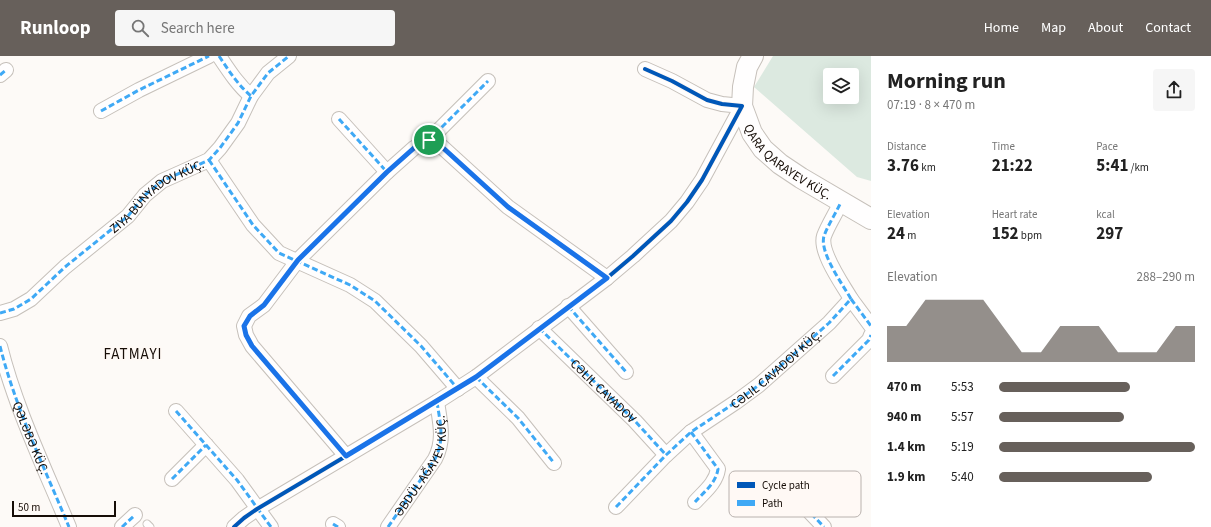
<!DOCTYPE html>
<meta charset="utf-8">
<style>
body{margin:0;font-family:"Source Sans 3",sans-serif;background:#f6f6f6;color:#222;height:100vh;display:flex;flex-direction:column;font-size:15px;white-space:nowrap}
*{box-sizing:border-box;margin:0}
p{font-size:13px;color:#767676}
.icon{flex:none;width:22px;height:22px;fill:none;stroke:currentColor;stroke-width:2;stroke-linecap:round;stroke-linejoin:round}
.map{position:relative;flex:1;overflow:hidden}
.panel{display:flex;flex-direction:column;background:#fff;width:340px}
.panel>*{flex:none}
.controls{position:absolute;left:823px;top:12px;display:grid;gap:8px}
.controls a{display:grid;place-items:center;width:36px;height:36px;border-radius:4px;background:#fff;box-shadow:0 4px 16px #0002;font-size:20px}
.scale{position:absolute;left:12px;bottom:10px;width:104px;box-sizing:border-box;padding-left:4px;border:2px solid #160d07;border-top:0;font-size:11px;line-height:14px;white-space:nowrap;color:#160d07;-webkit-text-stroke:3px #fff9f5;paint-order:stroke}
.pin{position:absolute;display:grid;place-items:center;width:34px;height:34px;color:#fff;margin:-17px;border:2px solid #fff;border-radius:50%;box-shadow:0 1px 4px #0007}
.round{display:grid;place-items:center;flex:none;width:42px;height:42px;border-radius:4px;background:#f6f6f6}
.overview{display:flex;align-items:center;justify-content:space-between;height:68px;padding:0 16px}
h1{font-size:22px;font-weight:700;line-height:30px}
.figures{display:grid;grid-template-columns:repeat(3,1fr);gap:6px;height:68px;padding:4px 16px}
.figures div{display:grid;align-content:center}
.figures b{font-size:17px;font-weight:700}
.figures small{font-size:11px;font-weight:400}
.figures p{font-size:11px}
.chart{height:112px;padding:8px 16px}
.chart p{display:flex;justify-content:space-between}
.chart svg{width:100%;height:72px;margin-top:4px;fill:#67605b;opacity:.7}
ul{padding:0 16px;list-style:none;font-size:13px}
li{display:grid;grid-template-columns:64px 48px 1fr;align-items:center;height:30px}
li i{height:10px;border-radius:5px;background:#67605b}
header{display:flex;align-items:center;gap:24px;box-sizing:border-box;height:56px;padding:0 20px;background:#67605b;color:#fff}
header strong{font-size:19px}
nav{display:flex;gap:22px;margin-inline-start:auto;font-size:14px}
.search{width:280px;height:36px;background:#f6f6f6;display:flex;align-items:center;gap:10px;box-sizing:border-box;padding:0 14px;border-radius:4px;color:#767676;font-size:15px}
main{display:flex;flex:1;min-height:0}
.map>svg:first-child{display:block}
.green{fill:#dce9e0;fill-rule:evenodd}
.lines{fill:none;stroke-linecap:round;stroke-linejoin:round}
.lane-casing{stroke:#c6c0ba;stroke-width:9}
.street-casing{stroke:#c6c0ba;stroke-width:16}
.secondary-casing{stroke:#c6c0ba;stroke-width:22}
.lane{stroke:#fffefe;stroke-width:7}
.street{stroke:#fffefe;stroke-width:14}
.secondary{stroke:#fffefe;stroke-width:20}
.quiet{stroke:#3fa9f5;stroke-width:3;stroke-dasharray:6 3;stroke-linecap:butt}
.cycleway-casing{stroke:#fff9f5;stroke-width:6}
.cycleway{stroke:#0057b8;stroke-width:4}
.route-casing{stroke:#fff;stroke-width:8}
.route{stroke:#1a73e8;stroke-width:5}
.labels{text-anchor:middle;stroke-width:3;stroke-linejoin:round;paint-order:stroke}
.street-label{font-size:13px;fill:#160d07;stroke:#fff9f5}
.quarter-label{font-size:15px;letter-spacing:1px;fill:#160d07;stroke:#fff9f5}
.key{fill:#fff9f5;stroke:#b9b2ae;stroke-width:1}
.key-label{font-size:11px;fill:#160d07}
</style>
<header>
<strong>Runloop</strong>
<div class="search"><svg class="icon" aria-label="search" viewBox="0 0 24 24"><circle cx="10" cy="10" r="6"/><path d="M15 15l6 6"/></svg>Search here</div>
<nav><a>Home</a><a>Map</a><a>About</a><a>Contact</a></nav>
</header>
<main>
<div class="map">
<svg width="871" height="471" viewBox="0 0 871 471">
<rect width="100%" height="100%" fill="#fdfaf7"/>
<!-- green -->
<path class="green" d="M773 0H871V125L857 121 754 31ZM830 19H852V41H830Z"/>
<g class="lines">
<!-- lane casing -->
<g class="lane-casing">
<path id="lane" d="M147 468 150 471"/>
</g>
<!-- street casing -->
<g class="street-casing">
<g id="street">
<path d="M219 0C229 15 238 29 251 40"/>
<path d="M0 19 6 14"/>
<path d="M101 55 139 34 209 0"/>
<path d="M339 63 387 116"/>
<path d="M429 84 488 25"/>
<path d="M209 104 253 169 279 197 350 229 375 245 421 290 458 333"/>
<path d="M851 243 871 270"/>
<path d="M568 250 626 316"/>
<path d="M0 257 14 253 31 243 65 211 128 160 145 139 162 125 209 104 220 92 238 67 251 40 268 17 289 0"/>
<path d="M539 272 635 365 666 399"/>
<path id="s1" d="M0 290C15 351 45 413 69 471"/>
<path d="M833 320 869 284 871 279"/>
<path d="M476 321 518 362 554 407"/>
<path d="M176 355 237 424 271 471"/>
<path d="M691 376 718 413C716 427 704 436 695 446"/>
<path d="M346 400 252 290 246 279 244 270 249 260 264 249 298 204 387 116 414 92 429 84 441 90 508 151 607 222"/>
<path d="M172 423 206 389"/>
<path id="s2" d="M616 451 666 399 691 376 736 346 759 329 829 267 851 243C843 229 819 196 824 180 828 169 836 157 841 146"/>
<path d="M805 451 824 471"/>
<path d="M333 468 338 471"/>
<path d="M122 471 135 459"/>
<path d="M234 471 244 462 257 453 437 346 476 321 607 222 633 200 671 165 687 146 702 124 742 50 722 48 707 44 672 25 645 13"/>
<path d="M388 471 435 403C445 384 440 366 437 346"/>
</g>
</g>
<!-- secondary casing -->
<g class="secondary-casing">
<g id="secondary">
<path id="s3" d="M753 0 747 11 743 31 742 50 752 77 763 93 780 108 801 122 871 163"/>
</g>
</g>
<!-- lane -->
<use href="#lane" class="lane"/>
<!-- street -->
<use href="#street" class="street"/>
<!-- secondary -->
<use href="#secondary" class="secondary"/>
<!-- quiet -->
<g class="quiet">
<path d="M219 0C229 15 238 29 251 40"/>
<path d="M0 19 6 14"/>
<path d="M101 55 139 34 209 0"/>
<path d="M339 63 387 116"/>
<path d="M429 84 488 25"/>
<path d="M209 104 253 169 279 197 350 229 375 245 421 290 458 333"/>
<path d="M851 243 871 270"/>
<path d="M568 250 626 316"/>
<path id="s4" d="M0 257 14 253 31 243 65 211 128 160 145 139 162 125 209 104 220 92 238 67 251 40 268 17 289 0"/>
<path id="s5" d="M539 272 635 365 666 399"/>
<path d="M0 290C15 351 45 413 69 471"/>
<path d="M833 320 869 284 871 279"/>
<path d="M476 321 518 362 554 407"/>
<path d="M176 355 237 424 271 471"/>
<path d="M691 376 718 413C716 427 704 436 695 446"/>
<path d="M172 423 206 389"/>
<path d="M616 451 666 399 691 376 736 346 759 329 829 267 851 243C843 229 819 196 824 180 828 169 836 157 841 146"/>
<path d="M805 451 824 471"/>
<path d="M333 468 338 471"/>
<path d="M122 471 135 459"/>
<path id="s6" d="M388 471 435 403C445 384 440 366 437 346"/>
</g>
<!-- cycleway casing -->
<g class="cycleway-casing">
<g id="cycleway">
<path d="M346 400 252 290 246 279 244 270 249 260 264 249 298 204 387 116 414 92 429 84 441 90 508 151 607 222"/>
<path d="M234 471 244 462 257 453 437 346 476 321 607 222 633 200 671 165 687 146 702 124 742 50 722 48 707 44 672 25 645 13"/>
</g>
</g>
<!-- cycleway -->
<use href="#cycleway" class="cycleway"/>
</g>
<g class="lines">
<!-- route casing -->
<g class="route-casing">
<path id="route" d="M429 84 441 90 508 151 607 222 476 321 346 400 252 290 246 279 244 270 250 260 264 249 298 204 387 116 414 92Z"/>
</g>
<!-- route -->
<use href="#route" class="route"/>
</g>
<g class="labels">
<!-- street labels -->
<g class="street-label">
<text dy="5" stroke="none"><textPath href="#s3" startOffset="127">QARA QARAYEV KÜÇ.</textPath></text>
<text dy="5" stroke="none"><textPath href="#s4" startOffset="198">ZIYA BÜNYADOV KÜÇ.</textPath></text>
<text dy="5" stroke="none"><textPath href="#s2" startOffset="212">CƏLIL CAVADOV KÜÇ.</textPath></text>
<text dy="5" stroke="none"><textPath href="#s5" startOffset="90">CƏLIL CAVADOV</textPath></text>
<text dy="5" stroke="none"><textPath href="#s1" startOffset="97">QƏLƏBƏ KÜÇ.</textPath></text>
<text dy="5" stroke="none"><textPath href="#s6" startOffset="71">ƏBDÜL AĞAYEV KÜÇ.</textPath></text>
</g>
<!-- quarter labels -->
<g class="quarter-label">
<text x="133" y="303">FATMAYI</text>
</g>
</g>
<!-- legend -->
<rect x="729" y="415" width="132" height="46" rx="6" class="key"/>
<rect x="737" y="426" width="18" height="6" fill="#0057b8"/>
<rect x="737" y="444" width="18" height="6" fill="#3fa9f5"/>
<g class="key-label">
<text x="762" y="433">Cycle path</text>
<text x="762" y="451">Path</text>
</g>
</svg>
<div class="controls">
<a><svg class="icon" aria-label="layers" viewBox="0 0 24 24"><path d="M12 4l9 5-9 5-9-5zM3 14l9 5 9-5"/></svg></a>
</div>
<div class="scale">50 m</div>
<div class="pin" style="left:429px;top:84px;background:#1e9e55"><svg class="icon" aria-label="arrive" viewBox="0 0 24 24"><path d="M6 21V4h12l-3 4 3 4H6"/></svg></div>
</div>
<section class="panel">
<div class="overview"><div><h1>Morning run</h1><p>07:19 · 8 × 470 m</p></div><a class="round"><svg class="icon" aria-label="share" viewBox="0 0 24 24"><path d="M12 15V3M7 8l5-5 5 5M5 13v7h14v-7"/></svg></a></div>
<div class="figures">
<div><p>Distance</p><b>3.76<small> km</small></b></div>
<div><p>Time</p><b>21:22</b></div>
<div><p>Pace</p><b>5:41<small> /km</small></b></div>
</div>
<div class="figures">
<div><p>Elevation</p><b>24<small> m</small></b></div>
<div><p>Heart rate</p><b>152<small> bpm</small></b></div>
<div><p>kcal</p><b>297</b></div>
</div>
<div class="chart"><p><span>Elevation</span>288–290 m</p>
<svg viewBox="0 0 160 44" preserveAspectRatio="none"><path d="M0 44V22L10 22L20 6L30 6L40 6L50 6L60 22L70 38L80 38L90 22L100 22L110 22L120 38L130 38L140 38L150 22L160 22V44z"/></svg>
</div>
<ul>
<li><b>470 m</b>5:53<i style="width:67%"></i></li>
<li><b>940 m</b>5:57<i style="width:64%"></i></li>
<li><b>1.4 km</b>5:19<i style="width:100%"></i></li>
<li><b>1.9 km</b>5:40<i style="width:78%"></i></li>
</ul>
</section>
</main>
